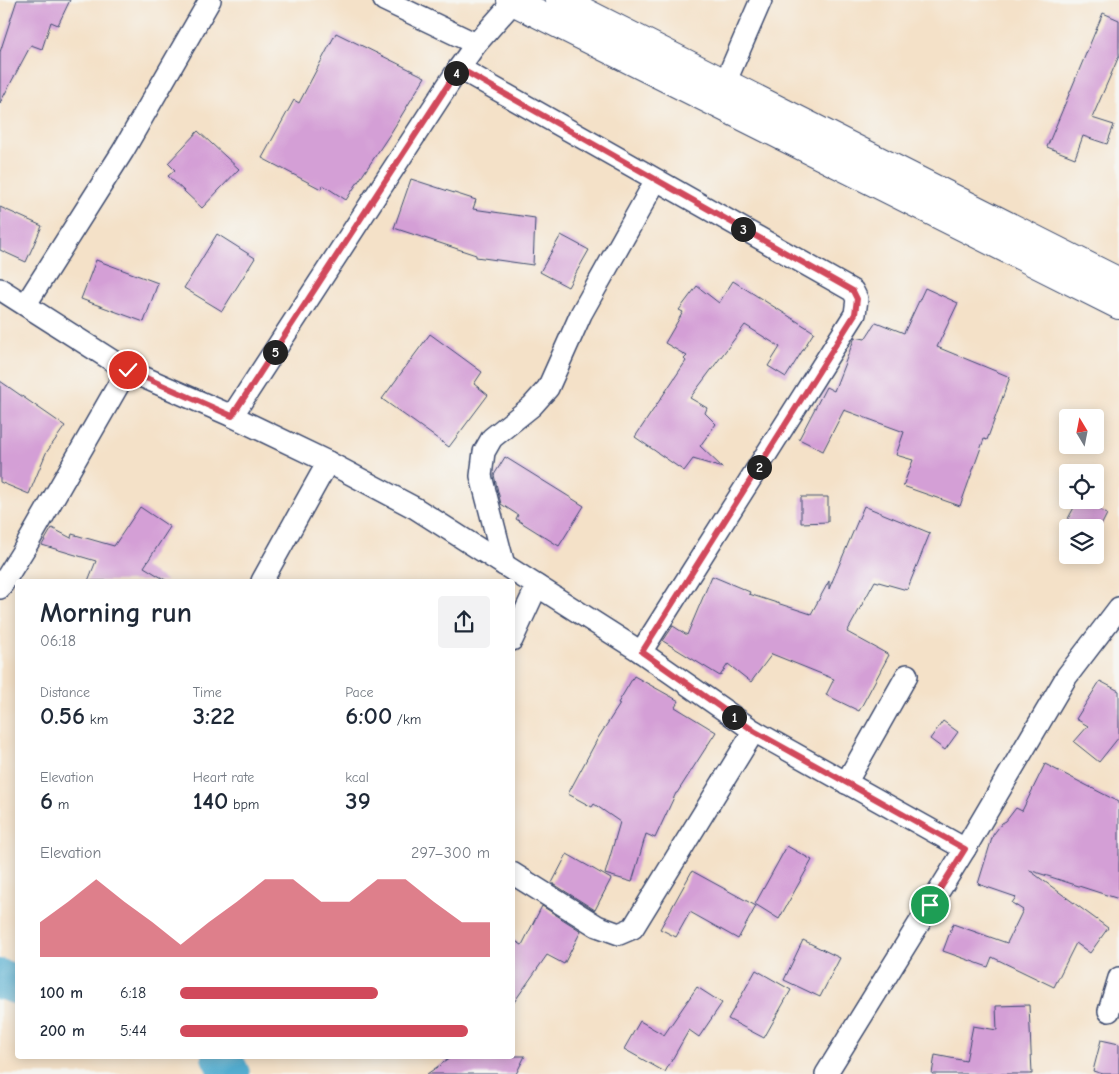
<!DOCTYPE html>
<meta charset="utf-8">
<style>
body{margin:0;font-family:"Comic Neue",sans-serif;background:#f2f2f3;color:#1f2937;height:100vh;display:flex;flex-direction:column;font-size:19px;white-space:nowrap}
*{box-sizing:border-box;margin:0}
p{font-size:16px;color:#747a83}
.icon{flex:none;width:28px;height:28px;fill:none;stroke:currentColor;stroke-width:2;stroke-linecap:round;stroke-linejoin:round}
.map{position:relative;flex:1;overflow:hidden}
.panel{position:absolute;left:15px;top:579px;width:500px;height:480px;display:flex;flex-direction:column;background:#fff;border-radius:5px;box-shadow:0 2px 12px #0003}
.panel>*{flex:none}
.needle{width:32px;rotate:350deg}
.buttons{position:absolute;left:1059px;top:409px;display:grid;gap:10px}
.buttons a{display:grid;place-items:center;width:45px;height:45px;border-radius:5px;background:#fff;box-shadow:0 2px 12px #0003;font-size:25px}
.pin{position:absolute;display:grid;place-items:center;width:42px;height:42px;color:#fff;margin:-21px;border:2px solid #fff;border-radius:50%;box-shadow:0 1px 5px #0007}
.km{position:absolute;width:25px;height:25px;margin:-12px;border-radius:50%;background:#222;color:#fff;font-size:14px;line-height:25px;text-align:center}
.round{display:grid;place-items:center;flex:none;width:52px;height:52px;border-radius:5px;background:#f2f2f3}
.overview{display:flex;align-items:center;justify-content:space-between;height:85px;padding:0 25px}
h1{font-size:28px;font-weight:600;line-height:38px}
.stats{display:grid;grid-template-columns:repeat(3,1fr);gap:8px;height:85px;padding:5px 25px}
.stats div{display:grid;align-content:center}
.stats b{font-size:25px;font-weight:600}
.stats small{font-size:14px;font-weight:400}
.stats p{font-size:14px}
.chart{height:140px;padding:10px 25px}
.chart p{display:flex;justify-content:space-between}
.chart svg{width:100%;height:90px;margin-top:5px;fill:#d1495b;opacity:.7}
ul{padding:0 25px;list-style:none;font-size:16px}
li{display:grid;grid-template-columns:80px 60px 1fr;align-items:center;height:38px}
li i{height:12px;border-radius:6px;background:#d1495b}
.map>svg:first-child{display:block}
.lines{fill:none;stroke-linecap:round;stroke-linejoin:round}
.river{stroke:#53add0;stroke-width:40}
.building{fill:#d49fd6}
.minor-casing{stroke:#3c4a6e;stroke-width:24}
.major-casing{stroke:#3c4a6e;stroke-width:30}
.minor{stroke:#fff;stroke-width:21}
.major{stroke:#fff;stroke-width:28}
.route-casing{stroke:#fff;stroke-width:10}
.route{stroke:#d1495b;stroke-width:6}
</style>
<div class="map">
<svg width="1119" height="1074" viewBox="0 0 1119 1074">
<rect width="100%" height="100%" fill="#f6f6f2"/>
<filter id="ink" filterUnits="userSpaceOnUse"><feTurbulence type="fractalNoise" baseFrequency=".02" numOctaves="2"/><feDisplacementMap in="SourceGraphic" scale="10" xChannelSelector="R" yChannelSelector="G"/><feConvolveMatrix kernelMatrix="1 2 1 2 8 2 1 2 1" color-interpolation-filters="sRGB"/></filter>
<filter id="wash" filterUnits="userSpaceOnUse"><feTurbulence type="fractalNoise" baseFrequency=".0096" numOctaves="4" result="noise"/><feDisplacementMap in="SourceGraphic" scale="20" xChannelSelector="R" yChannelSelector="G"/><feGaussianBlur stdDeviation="1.12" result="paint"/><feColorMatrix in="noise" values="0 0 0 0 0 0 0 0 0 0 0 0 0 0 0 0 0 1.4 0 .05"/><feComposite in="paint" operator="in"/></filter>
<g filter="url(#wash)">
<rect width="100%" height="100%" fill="#f4e1c8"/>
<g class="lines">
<!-- river -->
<g class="river">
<path d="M0 979 18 985"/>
<path d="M221 1056 230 1074"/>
</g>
</g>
<g id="blocks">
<!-- building -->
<g class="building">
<path d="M17 0H70L58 25 51 22 42 49 31 45 0 103V52Z"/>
<path d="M1103 13 1119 20V56L1092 118 1114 125 1107 144 1083 136 1075 158 1047 147Z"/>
<path d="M336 33 425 77 392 131 346 200 323 185 321 189 262 158 294 100 299 103Z"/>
<path d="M198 131 239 169 202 208 168 176 175 170 168 163Z"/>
<path d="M411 179 476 200 473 209 535 218 533 265 476 257V255L394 228Z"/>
<path d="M0 207 42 226 26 262 0 250Z"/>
<path d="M217 234 255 258 222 311 184 288Z"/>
<path d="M561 235 589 250 568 287 540 272Z"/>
<path d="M96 260 158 283 144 322 81 299Z"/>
<path d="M733 281 814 332 786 377 768 366 780 347 745 325 690 398 707 408 705 413 716 424 700 446 723 468 693 459 684 471 635 437 686 361 684 359 687 356 665 343 683 312 679 310 697 286 719 303Z"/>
<path d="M925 288 958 303 937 347 1010 377 987 440 984 439 960 506 903 486 913 460 896 455 904 432 844 410 823 451 799 439 826 387 834 391 855 337 865 339 876 322 904 333Z"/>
<path d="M430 334 482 372 474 384 488 395 449 447 382 399Z"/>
<path d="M0 381 65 426 46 453 29 494 0 482Z"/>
<path d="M505 457 584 506 559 546 516 519 518 515 501 504 494 475Z"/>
<path d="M801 497H828V522L801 523Z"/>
<path d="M1078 500H1082L1107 514 1100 528H1063Z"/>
<path d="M864 506 930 533 907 590 875 581 847 632 889 655 859 711 826 695 834 679 772 654 751 682 728 664 720 676 663 641 673 626 687 635 712 576 750 592 749 594 811 614 829 581V589Z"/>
<path d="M140 507 170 527 144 567 167 581H88L96 561 42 545 52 528 71 538 72 534 114 546Z"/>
<path d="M634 676 679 701 675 707 716 732 677 793H676L655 838 646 834 632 882 605 874 620 822 594 804 592 807 568 794 598 738 620 704 618 703Z"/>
<path d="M1100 681 1119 691V737L1099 762 1074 742 1088 726 1076 719Z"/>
<path d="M943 721 958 732 945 750 930 739Z"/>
<path d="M1045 764 1119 802V899L1029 870 1108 928 1090 953 1076 943 1054 987 992 957 988 967 943 951 953 924 1007 943 1023 910 1012 903 1016 897 978 884 993 835 1002 823 1006 821 1016 808 1022 811Z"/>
<path d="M787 846 812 860 779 919 755 904Z"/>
<path d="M567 854 611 879 595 910 552 883Z"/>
<path d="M692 871 756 906 738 939 690 912 676 937 660 929Z"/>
<path d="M542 906 581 931 564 964 547 955 512 1005V939L522 945Z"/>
<path d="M803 940 840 958 820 997 784 980Z"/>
<path d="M756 970 791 990 764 1038 728 1019Z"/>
<path d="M697 987 722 1003 699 1037 689 1030 665 1072 624 1049 640 1021 664 1035Z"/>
<path d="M1029 1005 1032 1074H932L935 1055 966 1061 973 1026 997 1030 996 1006Z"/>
<path d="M1101 1040 1119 1044V1074H1103L1093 1071Z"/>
<path d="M453 1056H525L516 1074H427Z"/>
</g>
</g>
</g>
<g filter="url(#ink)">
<use href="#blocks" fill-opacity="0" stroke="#3c4a6e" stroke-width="1"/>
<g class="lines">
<!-- minor casing -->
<g class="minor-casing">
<g id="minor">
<path d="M384 0 476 44"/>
<path d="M459 68 853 291 857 299 855 314 641 652"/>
<path d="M725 83 761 0"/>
<path d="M0 289 127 370 232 416 328 462 415 508 641 652 754 731 965 849"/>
<path d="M26 304 123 151 210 0"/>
<path d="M232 416 459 68 476 44 514 1"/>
<path d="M504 565 481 476 484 452 492 438 532 406 548 388 581 314 656 180"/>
<path d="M262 581 328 462"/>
<path d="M0 588 26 546 127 370"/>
<path d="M512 640 537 586"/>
<path d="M846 783 907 675"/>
<path d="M512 873 597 926 619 934 633 928 754 731"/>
<path d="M1109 1011 1119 978"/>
<path d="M826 1074 965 849 1067 676 1119 608"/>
</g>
</g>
<!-- major casing -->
<g class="major-casing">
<g id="major">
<path d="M511 0 1119 305"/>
<path d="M560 0 1119 282"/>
</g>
</g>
<!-- minor -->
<use href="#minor" class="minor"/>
<!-- major -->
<use href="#major" class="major"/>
</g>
</g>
<g class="lines" filter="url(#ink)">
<!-- route casing -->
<g class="route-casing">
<path id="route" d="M128 370 232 416 459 68 853 291 857 299 855 314 642 652 754 731 965 849 930 905"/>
</g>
<!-- route -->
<use href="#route" class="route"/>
</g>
</svg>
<div class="buttons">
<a><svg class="needle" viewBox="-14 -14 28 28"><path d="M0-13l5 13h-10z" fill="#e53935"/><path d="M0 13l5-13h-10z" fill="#747a83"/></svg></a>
<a><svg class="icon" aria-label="locate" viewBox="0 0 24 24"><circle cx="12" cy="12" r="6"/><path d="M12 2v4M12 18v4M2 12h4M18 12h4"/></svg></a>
<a><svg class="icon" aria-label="layers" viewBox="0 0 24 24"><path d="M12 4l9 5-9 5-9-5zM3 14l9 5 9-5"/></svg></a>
</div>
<div class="pin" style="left:930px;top:905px;background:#1e9e55"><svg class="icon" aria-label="arrive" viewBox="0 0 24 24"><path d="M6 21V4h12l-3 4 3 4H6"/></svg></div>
<div class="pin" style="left:128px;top:370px;background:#d93025"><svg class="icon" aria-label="check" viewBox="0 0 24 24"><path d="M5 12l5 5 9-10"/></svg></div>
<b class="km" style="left:734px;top:717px">1</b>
<b class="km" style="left:759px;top:467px">2</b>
<b class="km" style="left:743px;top:229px">3</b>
<b class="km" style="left:456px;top:73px">4</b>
<b class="km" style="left:275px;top:352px">5</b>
<section class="panel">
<div class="overview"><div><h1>Morning run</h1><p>06:18</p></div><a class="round"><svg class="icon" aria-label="share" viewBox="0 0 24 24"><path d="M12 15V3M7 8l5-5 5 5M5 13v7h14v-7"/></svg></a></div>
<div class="stats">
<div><p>Distance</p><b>0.56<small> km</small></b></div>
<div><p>Time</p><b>3:22</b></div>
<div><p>Pace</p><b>6:00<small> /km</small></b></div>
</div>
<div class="stats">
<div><p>Elevation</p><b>6<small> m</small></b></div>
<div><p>Heart rate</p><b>140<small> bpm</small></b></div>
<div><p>kcal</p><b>39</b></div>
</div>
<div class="chart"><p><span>Elevation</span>297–300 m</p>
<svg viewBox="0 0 160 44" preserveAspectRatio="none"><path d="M0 44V27L10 17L20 6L30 17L40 27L50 38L60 27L70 17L80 6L90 6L100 17L110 17L120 6L130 6L140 17L150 27L160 27V44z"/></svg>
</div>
<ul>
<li><b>100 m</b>6:18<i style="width:64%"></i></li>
<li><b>200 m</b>5:44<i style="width:93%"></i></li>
</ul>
</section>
</div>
